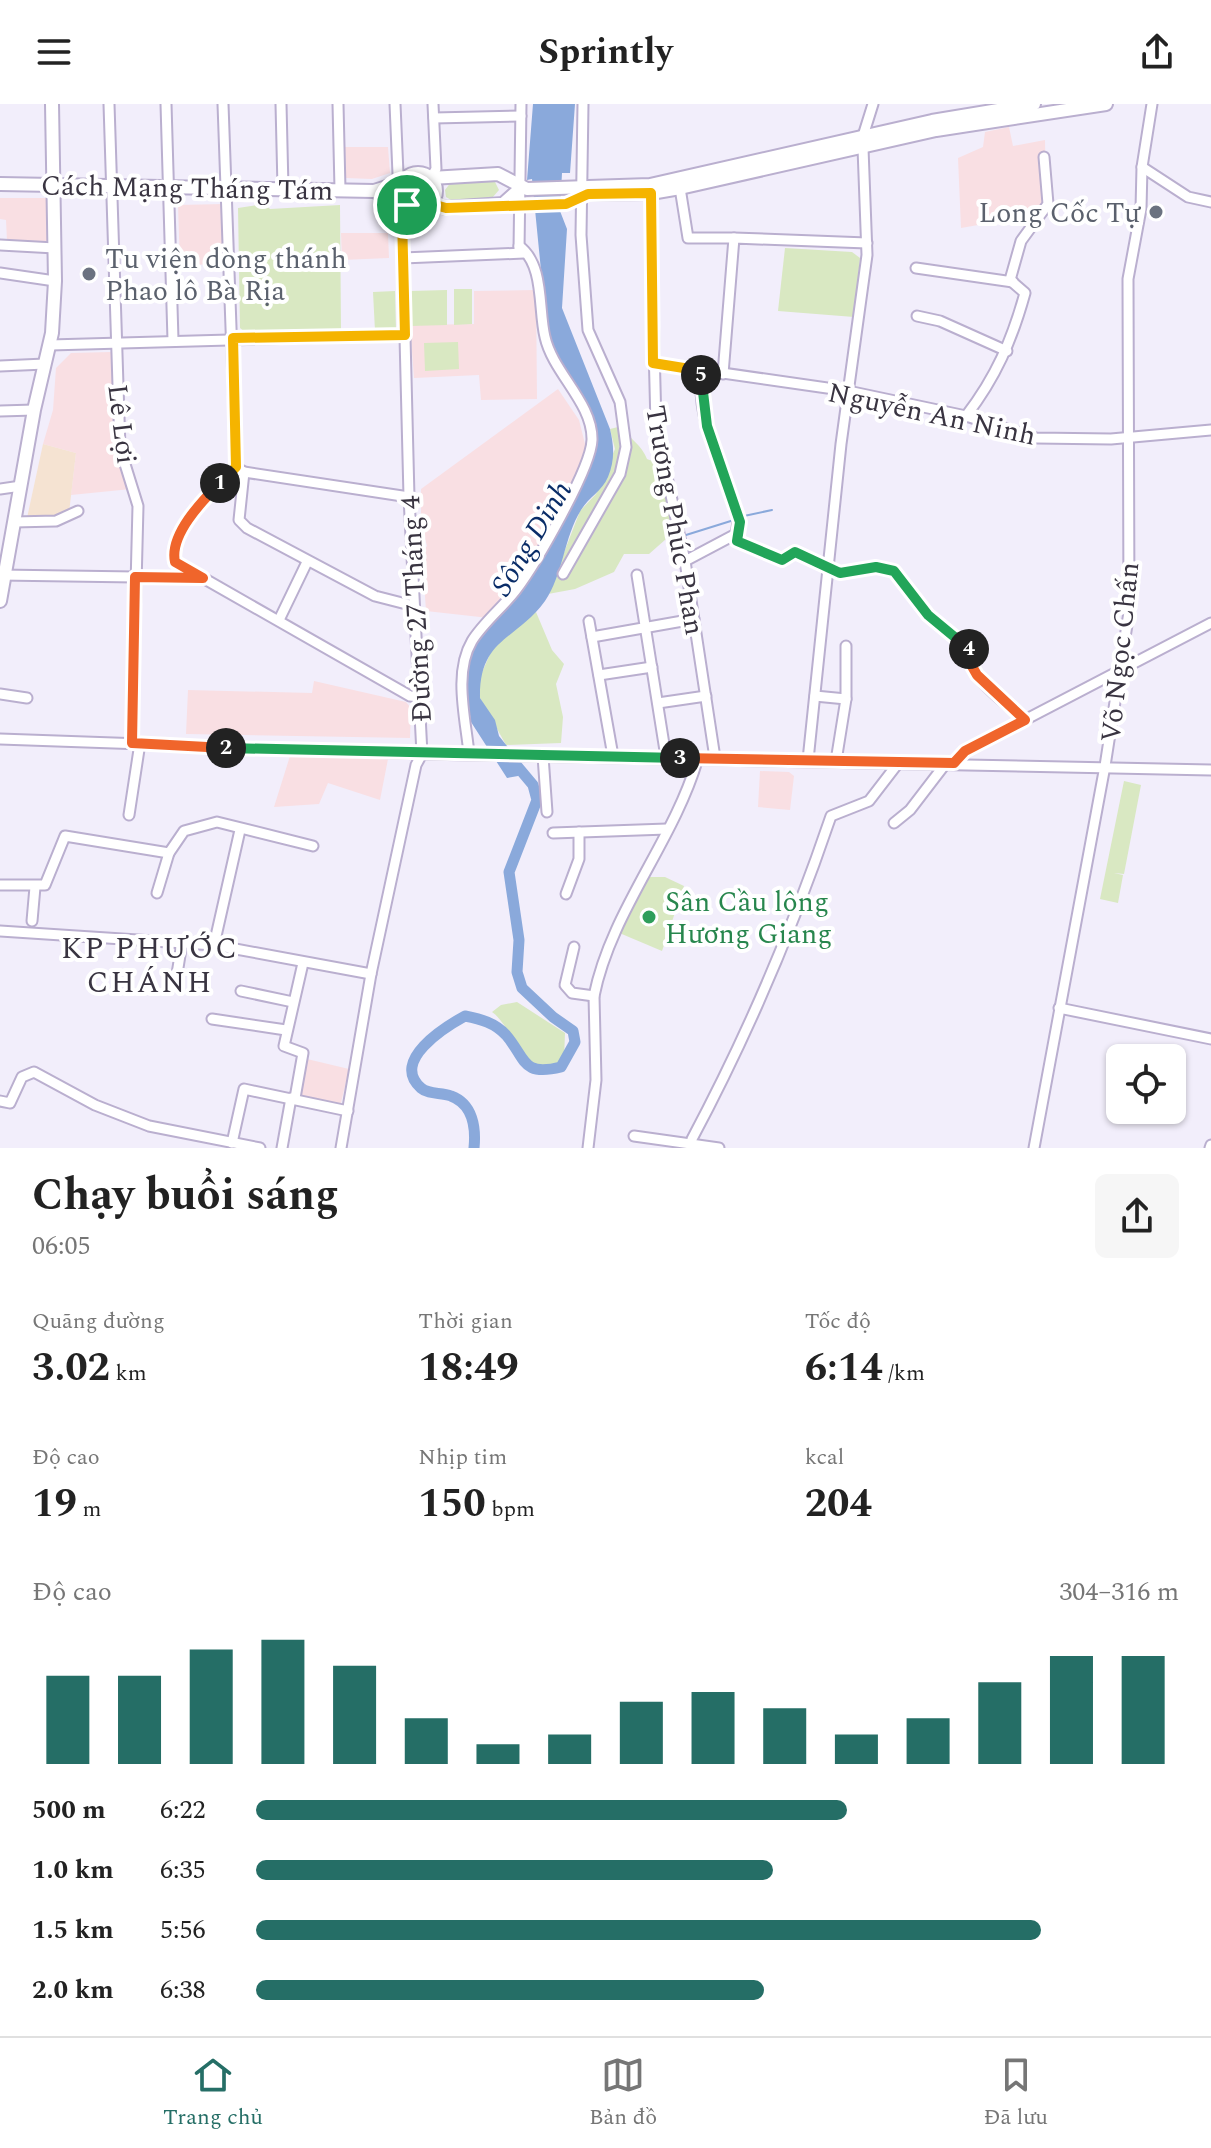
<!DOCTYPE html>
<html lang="vi">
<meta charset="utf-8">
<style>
body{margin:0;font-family:Spectral,serif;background:#f6f6f6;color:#222;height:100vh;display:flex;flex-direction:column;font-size:30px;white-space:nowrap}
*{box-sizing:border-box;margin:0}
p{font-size:26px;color:#767676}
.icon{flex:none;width:44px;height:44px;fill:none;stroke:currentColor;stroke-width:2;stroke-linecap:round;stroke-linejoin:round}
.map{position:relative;height:1044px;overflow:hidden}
.drawer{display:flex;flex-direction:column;background:#fff;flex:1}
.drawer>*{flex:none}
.controls{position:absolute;left:1106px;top:940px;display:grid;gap:16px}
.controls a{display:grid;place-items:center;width:80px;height:80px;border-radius:12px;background:#fff;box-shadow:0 2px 6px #0004;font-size:40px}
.pin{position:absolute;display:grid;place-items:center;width:68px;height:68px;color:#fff;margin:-34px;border:4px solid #fff;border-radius:50%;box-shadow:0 2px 8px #0007}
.km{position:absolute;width:40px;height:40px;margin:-20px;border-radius:50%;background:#222;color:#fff;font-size:22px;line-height:40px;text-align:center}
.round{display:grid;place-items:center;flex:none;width:84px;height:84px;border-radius:12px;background:#f6f6f6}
.overview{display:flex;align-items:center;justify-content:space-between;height:136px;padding:0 32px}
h1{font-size:44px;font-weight:700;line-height:60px}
.figures{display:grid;grid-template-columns:repeat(3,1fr);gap:12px;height:136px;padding:8px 32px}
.figures div{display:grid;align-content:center}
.figures b{font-size:40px;font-weight:700}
.figures small{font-size:22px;font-weight:400}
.figures p{font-size:22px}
.chart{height:224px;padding:16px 32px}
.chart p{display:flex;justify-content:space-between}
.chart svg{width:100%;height:144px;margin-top:8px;stroke:#256e66;stroke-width:6}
ul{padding:0 32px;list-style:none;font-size:26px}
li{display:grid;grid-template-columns:128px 96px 1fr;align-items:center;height:60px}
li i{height:20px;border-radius:10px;background:#256e66}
header{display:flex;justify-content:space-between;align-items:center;height:104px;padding:0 32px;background:#fff;font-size:36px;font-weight:700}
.tabs{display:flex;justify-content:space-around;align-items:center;height:112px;border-top:2px solid #e0e0e0;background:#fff;font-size:22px;color:#767676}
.tabs a{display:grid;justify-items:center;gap:4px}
.tabs .active{color:#256e66}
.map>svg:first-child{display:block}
.commercial{fill:#f9dfe3}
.medical{fill:#f5e3d2}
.green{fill:#d9e8c2}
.water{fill:#8aa9db}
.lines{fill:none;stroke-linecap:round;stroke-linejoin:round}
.stream{stroke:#8aa9db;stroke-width:2}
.river{stroke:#8aa9db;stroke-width:11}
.minor-casing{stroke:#baafcf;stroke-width:13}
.major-casing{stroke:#baafcf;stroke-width:16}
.minor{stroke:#fff;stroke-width:9}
.major{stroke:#fff;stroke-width:12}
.split-1-casing{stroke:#fff;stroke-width:16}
.split-2-casing{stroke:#fff;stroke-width:16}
.split-3-casing{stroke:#fff;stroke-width:16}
.split-4-casing{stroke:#fff;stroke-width:16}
.split-5-casing{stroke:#fff;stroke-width:16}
.split-6-casing{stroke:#fff;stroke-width:16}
.split-1{stroke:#f5b400;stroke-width:10}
.split-2{stroke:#f0652b;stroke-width:10}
.split-3{stroke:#22a559;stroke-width:10}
.split-4{stroke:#f0652b;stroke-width:10}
.split-5{stroke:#22a559;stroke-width:10}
.split-6{stroke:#f5b400;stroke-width:10}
.worship-dot{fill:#6b7280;stroke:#fff;stroke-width:3}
.leisure-dot{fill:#2e9e5b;stroke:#fff;stroke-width:3}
.labels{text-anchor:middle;stroke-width:8;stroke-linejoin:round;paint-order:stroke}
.street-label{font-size:28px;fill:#393441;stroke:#fff}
.worship-label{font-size:28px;fill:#5b616d;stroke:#fff;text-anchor:end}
.leisure-label{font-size:28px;fill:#27864d;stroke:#fff;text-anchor:start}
.water-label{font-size:30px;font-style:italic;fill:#0a2d68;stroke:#fff}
.neighbourhood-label{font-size:30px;letter-spacing:2px;fill:#393441;stroke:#fff}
</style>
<header><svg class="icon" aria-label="menu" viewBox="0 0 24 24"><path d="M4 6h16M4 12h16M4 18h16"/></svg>Sprintly<svg class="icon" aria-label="share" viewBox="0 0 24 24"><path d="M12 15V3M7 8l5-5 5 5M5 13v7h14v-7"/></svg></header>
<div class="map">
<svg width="1211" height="1044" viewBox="0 0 1211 1044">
<rect width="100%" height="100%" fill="#f2eefb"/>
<!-- commercial -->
<g class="commercial">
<path d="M1009 23 1013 42 1045 36 1046 92 1040 110 961 124 958 54 983 43 985 28Z"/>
<path d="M345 43H388L390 69 372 75 346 74Z"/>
<path d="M0 94H47V138L7 137 6 116 0 115Z"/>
<path d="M224 100 225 160 180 161 178 101Z"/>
<path d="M341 129H388L389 154 342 156Z"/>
<path d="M536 186 537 295 481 296 479 271 414 274 410 221 474 220V187Z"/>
<path d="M111 248 116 353 131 385 71 391 76 349 43 340 53 306 56 264 71 249Z"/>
<path d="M558 285 579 316 587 348 582 366 522 475 489 514 426 507 422 448 427 442 421 420V385Z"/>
<path d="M314 577 406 598 411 604 410 634 186 630 188 586 312 589Z"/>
<path d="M290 652 388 655 380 696 328 679 319 700 274 703Z"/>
<path d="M760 667 789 668 794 672 790 706 758 703Z"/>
<path d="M307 955 349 965 340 1003 298 993Z"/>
</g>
<!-- medical -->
<path class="medical" d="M43 340 76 349 69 409 61 413 27 414Z"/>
<!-- green -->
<g class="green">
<path d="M494 76 499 86 492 94 451 96 446 93 445 86 451 78Z"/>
<path d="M265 100 270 105 340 101 341 226 246 229 240 224 238 104Z"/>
<path d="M785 144 852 148 860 154 854 213 778 207Z"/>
<path d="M454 185H472V220L454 221Z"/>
<path d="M447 186V221L411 222 410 187Z"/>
<path d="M395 187 396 226 375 227 373 188Z"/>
<path d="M458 238 459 265 425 267 424 239Z"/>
<path d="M622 322C630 336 642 341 647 355L657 359 674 428 649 450H624L614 468 575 485 548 490 580 407 596 390 615 345 610 325Z"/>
<path d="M536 508 552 546 564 560 556 580 563 613 561 639 506 641 480 594V573L493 543Z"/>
<path d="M1124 677 1141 681 1124 770 1114 769 1123 771 1118 799 1100 795Z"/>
<path d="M647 773H665L684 782 662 847 617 828Z"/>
<path d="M517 898 565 929 564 955C533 989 512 921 492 908L501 901Z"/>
</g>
<!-- water -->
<path class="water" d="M533 0H575L570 69H562L560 107 567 125 562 204 610 325C614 342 615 356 608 373 602 387 589 393 581 406 564 433 563 471 545 497 516 537 479 534 480 594L495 616 499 632 522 661 518 672 507 674 471 618 465 574 475 539 584 377 594 350 595 336 553 247 545 207 532 75 527 76Z"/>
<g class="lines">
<!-- stream -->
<g class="stream">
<path d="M744 412 772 406"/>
<path d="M686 431 734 416"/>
</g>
<!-- river -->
<path class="river" d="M474 1044C476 1024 473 1000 451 992 441 988 429 991 421 984 390 957 445 923 465 912 481 915 495 919 506 931 526 954 521 973 561 963L575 938 573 927 553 913 522 884 517 868 519 836 509 768 537 696 533 681 512 656"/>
<!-- minor casing -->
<g class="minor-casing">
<g id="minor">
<path d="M109 0 120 344 138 402 132 639"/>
<path d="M166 0 173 236"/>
<path d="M223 0 236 363 244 368 239 416 247 424 375 492 414 502"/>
<path d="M281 0 283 84"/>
<path d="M338 0 340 85"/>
<path d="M395 0 398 70 404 75"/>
<path d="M434 14 521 12"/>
<path d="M863 32 873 0"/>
<path d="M1142 63 1188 93 1211 98"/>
<path d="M431 74 436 65 433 0"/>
<path d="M650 84 656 321 685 457 715 654"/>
<path d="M680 84 688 134H734"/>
<path d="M503 100H566L585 92"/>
<path d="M0 141 55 144"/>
<path d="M519 146 521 0"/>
<path d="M403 154 524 149"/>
<path d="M916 164 1013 178"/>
<path d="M0 169 55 177"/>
<path d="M917 212 940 217 1007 247"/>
<path d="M50 241 405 231"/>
<path d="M653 259 848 287 966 312 1036 334 1111 335 1211 326"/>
<path d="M0 262 45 260"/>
<path d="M702 267C695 315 723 362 737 407 741 418 734 426 737 437L782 456 795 448 840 469 876 463 894 467 928 511 971 546C968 576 1005 597 1025 616"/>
<path d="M723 270 734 134 867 139"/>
<path d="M0 307 34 306"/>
<path d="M966 312C996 273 1012 236 1025 189L1010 176 1021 137 1048 100 1044 53"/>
<path d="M244 368 409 393"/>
<path d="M0 385 21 382"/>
<path d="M14 418 56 417 78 407"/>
<path d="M685 457 736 430"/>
<path d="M563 470 620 370 626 343 620 298 588 226 581 131 583 0"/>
<path d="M0 471 203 474 410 592 420 593"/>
<path d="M637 471 666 653"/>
<path d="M200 472 175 458C168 428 217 383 236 363"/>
<path d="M279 516 307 458"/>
<path d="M589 517 613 652"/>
<path d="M592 533 694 515"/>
<path d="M599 571 652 563"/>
<path d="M0 590 27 594"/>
<path d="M815 592 846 595"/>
<path d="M658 599 706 592"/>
<path d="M0 635 422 650 1211 666"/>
<path d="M469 650C466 616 453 569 472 537 483 519 503 503 516 486 535 461 591 365 592 336 593 299 553 269 545 233 538 205 545 161 519 142"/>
<path d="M543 652 547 708"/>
<path d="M808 656 841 340 867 151 863 44"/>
<path d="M836 657 846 595V542"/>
<path d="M954 659 965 647 1211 519"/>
<path d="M129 711 140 639"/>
<path d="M894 719 910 706 946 659"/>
<path d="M553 729 667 725"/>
<path d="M0 781H45L65 732 169 749 184 727 217 718 313 742"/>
<path d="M157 789 169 749"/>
<path d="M566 790 579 755V728"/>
<path d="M32 817 35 783"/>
<path d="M0 827 214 841 371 870"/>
<path d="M214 841 240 726"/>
<path d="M574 843 565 881 572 889 594 892"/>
<path d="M176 876 182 839"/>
<path d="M241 887 293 898"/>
<path d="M1059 904 1211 935"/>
<path d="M212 915 286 926"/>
<path d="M295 994 303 949 284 942 303 859"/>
<path d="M0 997 10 999 22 973 34 968 95 1001 149 1022 260 1044"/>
<path d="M634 1032 719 1044"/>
<path d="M692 1035C748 930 793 824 831 712L869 697 899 658"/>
<path d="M232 1039 244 985 348 1007"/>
<path d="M282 1044 291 994"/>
<path d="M341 1044 371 870 416 661 422 650 409 393 402 113 407 101"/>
<path d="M588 1044 596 976 594 892C611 807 674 737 698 654"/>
<path d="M1034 1044 1105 662 1129 508 1128 175 1141 105 1142 63 1152 0"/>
<path d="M1210 1044 1211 1041"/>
</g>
</g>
<!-- major casing -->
<g class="major-casing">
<g id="major">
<circle cx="418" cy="87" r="18"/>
<path d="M431 74 498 70 527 85 650 81 932 17 1034 0"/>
<path d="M0 80 374 87 402 78"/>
<path d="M580 85 588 90 651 89 680 84 936 26 1106 0"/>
<path d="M374 87 405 100"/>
<path d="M432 100 446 104 503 100 521 84"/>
<path d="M0 497 34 306 52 229 55 177 52 0"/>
</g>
</g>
<!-- minor -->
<use href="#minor" class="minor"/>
<!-- major -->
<use href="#major" class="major"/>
</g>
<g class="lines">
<!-- split-1 casing -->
<g class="split-1-casing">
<path id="split-1" d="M220 379 236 363 233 234 405 231 402 113 407 101"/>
</g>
<!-- split-2 casing -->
<g class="split-2-casing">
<path id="split-2" d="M220 379C202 397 169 431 175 458L203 474 135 473 132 639 226 644"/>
</g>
<!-- split-3 casing -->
<g class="split-3-casing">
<path id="split-3" d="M226 644 680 654"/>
</g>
<!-- split-4 casing -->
<g class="split-4-casing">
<path id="split-4" d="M680 654 954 659 965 647 1025 616 977 571 969 557V545"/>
</g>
<!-- split-5 casing -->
<g class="split-5-casing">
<path id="split-5" d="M701 271 707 322 740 418 737 437 782 456 795 448 840 469 876 463 894 467 928 511 969 545"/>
</g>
<!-- split-6 casing -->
<g class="split-6-casing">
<path id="split-6" d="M407 101 417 105 432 100 446 104 566 100 588 90 651 89 653 259 702 267 701 271"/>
</g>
<!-- split-1 -->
<use href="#split-1" class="split-1"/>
<!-- split-2 -->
<use href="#split-2" class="split-2"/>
<!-- split-3 -->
<use href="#split-3" class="split-3"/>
<!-- split-4 -->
<use href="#split-4" class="split-4"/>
<!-- split-5 -->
<use href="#split-5" class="split-5"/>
<!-- split-6 -->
<use href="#split-6" class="split-6"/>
</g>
<!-- markers -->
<g class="worship-dot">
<circle cx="1156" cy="108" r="8"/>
<circle cx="89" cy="170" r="8"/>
</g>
<circle class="leisure-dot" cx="649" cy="813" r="8"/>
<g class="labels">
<!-- street labels -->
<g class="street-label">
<text transform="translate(187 83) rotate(1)" y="10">Cách Mạng Tháng Tám</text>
<text transform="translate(932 309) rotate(12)" y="10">Nguyễn An Ninh</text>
<text transform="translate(123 320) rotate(83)" y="10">Lê Lợi</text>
<text transform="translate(676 416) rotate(80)" y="10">Trương Phúc Phan</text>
<text transform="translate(415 505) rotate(-93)" y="10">Đường 27 Tháng 4</text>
<text transform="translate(1119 548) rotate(-84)" y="10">Võ Ngọc Chấn</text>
</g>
<!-- worship labels -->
<g class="worship-label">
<text x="1140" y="118">Long Cốc Tự</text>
<text x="105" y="164" text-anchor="start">Tu viện dòng thánh<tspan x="105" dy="32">Phao lô Bà Rịa</tspan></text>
</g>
<!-- leisure labels -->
<g class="leisure-label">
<text x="665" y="807">Sân Cầu lông<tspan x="665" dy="32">Hương Giang</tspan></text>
</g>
<!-- water labels -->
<g class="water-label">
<text transform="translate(531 434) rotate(-59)" y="10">Sông Dinh</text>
</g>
<!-- neighbourhood labels -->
<g class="neighbourhood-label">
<text x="150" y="854">KP PHƯỚC<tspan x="150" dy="34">CHÁNH</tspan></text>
</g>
</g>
</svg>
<div class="controls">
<a><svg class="icon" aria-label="locate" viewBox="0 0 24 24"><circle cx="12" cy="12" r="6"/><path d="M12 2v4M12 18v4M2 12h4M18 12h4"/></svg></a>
</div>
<div class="pin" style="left:407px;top:101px;background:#1e9e55"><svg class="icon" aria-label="arrive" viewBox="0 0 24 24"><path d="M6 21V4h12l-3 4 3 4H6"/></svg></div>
<b class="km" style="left:220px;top:379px">1</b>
<b class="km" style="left:226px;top:644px">2</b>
<b class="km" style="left:680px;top:654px">3</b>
<b class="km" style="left:969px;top:545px">4</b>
<b class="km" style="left:701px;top:271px">5</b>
</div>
<section class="drawer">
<div class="overview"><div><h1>Chạy buổi sáng</h1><p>06:05</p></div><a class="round"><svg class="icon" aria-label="share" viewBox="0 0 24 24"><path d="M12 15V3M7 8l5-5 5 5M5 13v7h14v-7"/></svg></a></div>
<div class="figures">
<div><p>Quãng đường</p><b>3.02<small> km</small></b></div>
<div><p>Thời gian</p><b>18:49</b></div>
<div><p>Tốc độ</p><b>6:14<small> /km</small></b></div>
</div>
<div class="figures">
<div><p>Độ cao</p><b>19<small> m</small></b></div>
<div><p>Nhịp tim</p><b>150<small> bpm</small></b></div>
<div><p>kcal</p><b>204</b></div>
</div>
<div class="chart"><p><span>Độ cao</span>304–316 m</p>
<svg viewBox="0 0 160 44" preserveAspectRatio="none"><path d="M5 44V17M15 44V17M25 44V9M35 44V6M45 44V14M55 44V30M65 44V38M75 44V35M85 44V25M95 44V22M105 44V27M115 44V35M125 44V30M135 44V19M145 44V11M155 44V11"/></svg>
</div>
<ul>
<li><b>500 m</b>6:22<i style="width:64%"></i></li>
<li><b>1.0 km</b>6:35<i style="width:56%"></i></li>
<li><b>1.5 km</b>5:56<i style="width:85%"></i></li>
<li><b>2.0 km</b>6:38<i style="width:55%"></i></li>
</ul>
</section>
<nav class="tabs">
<a class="active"><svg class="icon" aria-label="home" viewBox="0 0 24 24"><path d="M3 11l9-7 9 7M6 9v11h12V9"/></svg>Trang chủ</a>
<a><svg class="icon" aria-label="map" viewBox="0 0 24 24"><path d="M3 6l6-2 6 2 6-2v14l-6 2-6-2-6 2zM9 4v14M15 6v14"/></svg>Bản đồ</a>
<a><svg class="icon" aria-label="saved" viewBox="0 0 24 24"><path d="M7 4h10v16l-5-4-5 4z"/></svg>Đã lưu</a>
</nav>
